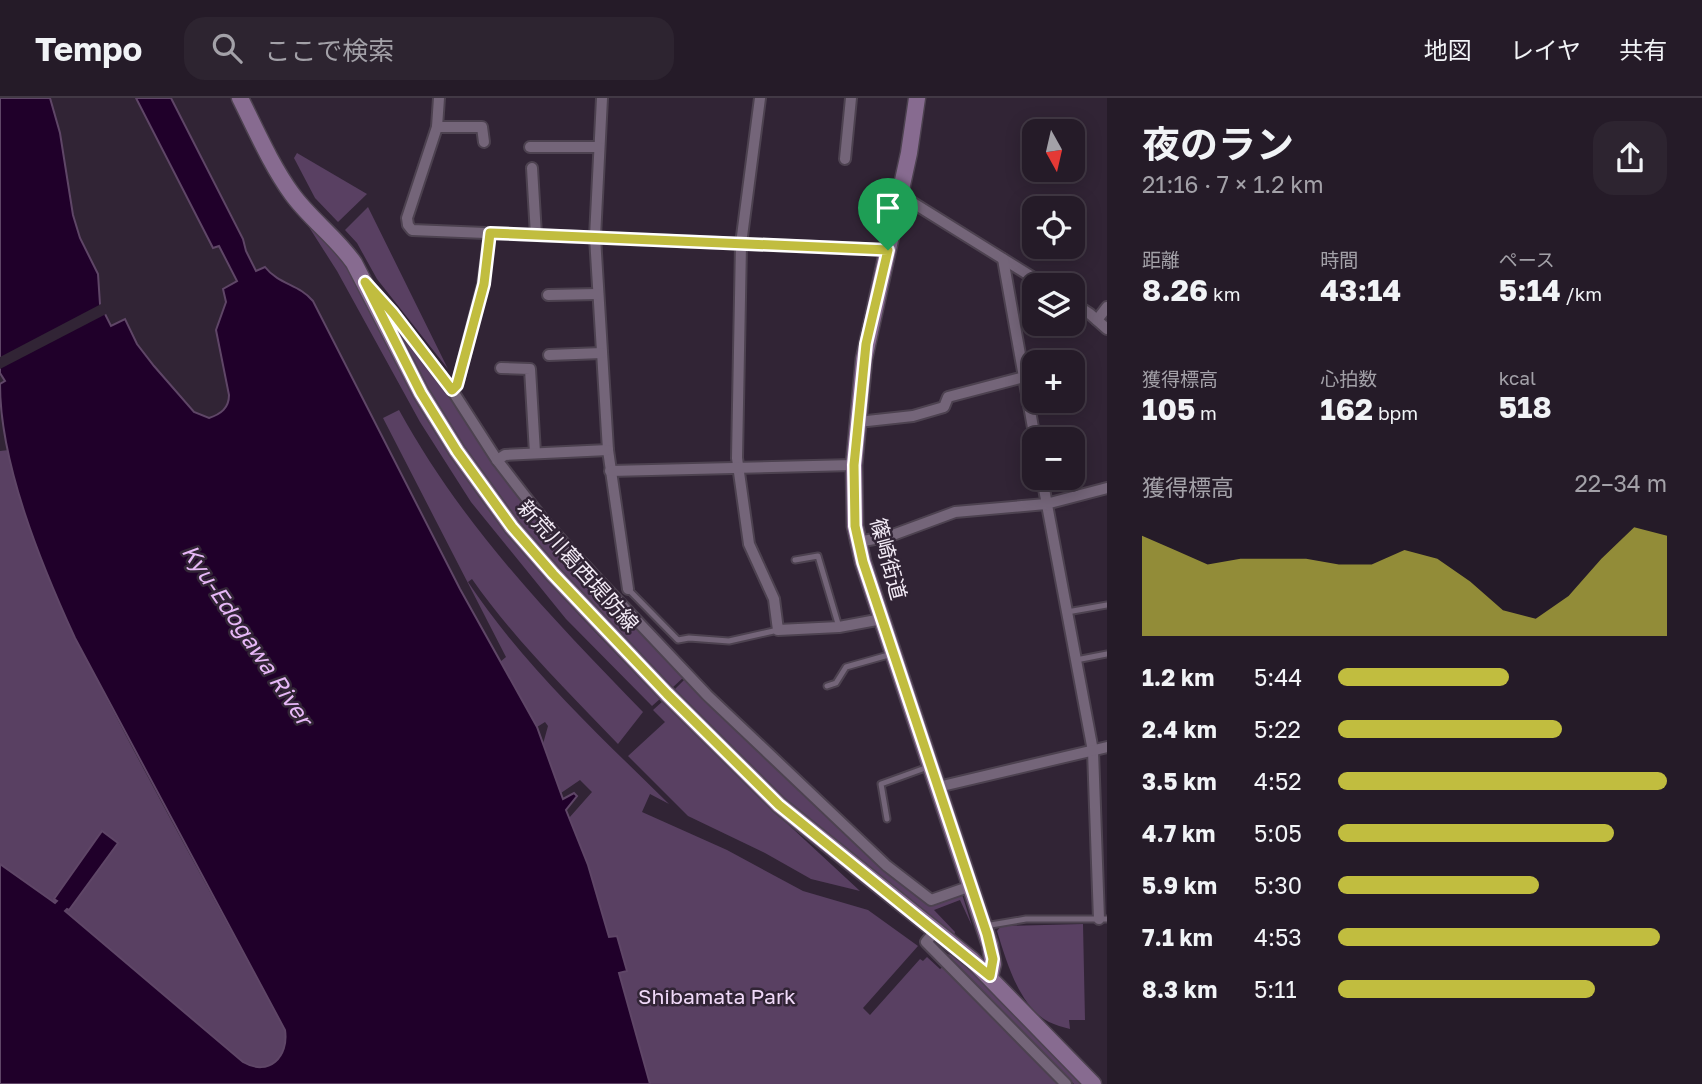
<!DOCTYPE html>
<html lang="ja">
<meta charset="utf-8">
<style>
body{margin:0;font-family:"Golos Text","Noto Sans JP",sans-serif;background:#2d2430;color:#f1f3f6;height:100vh;display:flex;flex-direction:column;font-size:26px;white-space:nowrap}
*{box-sizing:border-box;margin:0}
p{font-size:23px;color:#a3a1a8}
.icon{flex:none;width:38px;height:38px;fill:none;stroke:currentColor;stroke-width:2;stroke-linecap:round;stroke-linejoin:round}
.map{position:relative;flex:1;overflow:hidden}
.side{display:flex;flex-direction:column;background:#251b28;width:595px}
.side>*{flex:none}
.needle{width:46px;rotate:172deg}
.fabs{position:absolute;left:1022px;top:21px;display:grid;gap:14px}
.fabs a{display:grid;place-items:center;width:63px;height:63px;border-radius:14px;background:#251b28;box-shadow:0 4px 18px #0003,0 0 0 2px #423945;font-size:35px}
.pin{position:absolute;display:grid;place-items:center;width:60px;height:60px;color:#fff;margin:-72px -30px;border-radius:50% 50% 50% 0;rotate:-45deg;box-shadow:0 0 7px #0007}
.pin .icon{rotate:45deg}
.round{display:grid;place-items:center;flex:none;width:74px;height:74px;border-radius:21px;background:#2d2430}
.headline{display:flex;align-items:center;justify-content:space-between;height:119px;padding:0 35px}
h1{font-size:38px;font-weight:700;line-height:52px}
.metrics{display:grid;grid-template-columns:repeat(3,1fr);gap:10px;height:119px;padding:7px 35px}
.metrics div{display:grid;align-content:center}
.metrics b{font-size:30px;font-weight:700}
.metrics small{font-size:19px;font-weight:400}
.metrics p{font-size:19px}
.chart{height:196px;padding:14px 35px}
.chart p{display:flex;justify-content:space-between}
.chart svg{width:100%;height:126px;margin-top:7px;fill:#c1bd3f;opacity:.7}
ul{padding:0 35px;list-style:none;font-size:23px}
li{display:grid;grid-template-columns:112px 84px 1fr;align-items:center;height:52px}
li i{height:18px;border-radius:9px;background:#c1bd3f}
header{display:flex;align-items:center;gap:42px;box-sizing:border-box;height:98px;padding:0 35px;background:#251b28;border-bottom:2px solid #423945}
header strong{font-size:33px}
nav{display:flex;gap:38px;margin-inline-start:auto;font-size:24px}
.search{width:490px;height:63px;background:#2d2430;display:flex;align-items:center;gap:18px;box-sizing:border-box;padding:0 24px;border-radius:21px;color:#a3a1a8;font-size:26px}
main{display:flex;flex:1;min-height:0}
.map>svg:first-child{display:block}
.green{fill:#594062}
.water{fill:#20002a;stroke:#5f4667;stroke-width:2}
.pier{fill:#312435}
.lines{fill:none;stroke-linecap:round;stroke-linejoin:round}
.lane-casing{stroke:#4d4250;stroke-width:9}
.street-casing{stroke:#4d4250;stroke-width:14}
.secondary-casing{stroke:#4d4250;stroke-width:19}
.lane{stroke:#746579;stroke-width:5}
.street{stroke:#746579;stroke-width:10}
.secondary{stroke:#876b90;stroke-width:16}
.route-casing{stroke:#fff;stroke-width:14}
.route{stroke:#c1bd3f;stroke-width:9}
.labels{text-anchor:middle;stroke-width:5;stroke-linejoin:round;paint-order:stroke}
.street-label{font-size:21px;fill:#f3ebf6;stroke:#312435}
.park-label{font-size:21px;fill:#f0d9f8;stroke:#312435}
.water-label{font-size:23px;font-style:italic;fill:#e6b7f6;stroke:#312435}
</style>
<header>
<strong>Tempo</strong>
<div class="search"><svg class="icon" aria-label="search" viewBox="0 0 24 24"><circle cx="10" cy="10" r="6"/><path d="M15 15l6 6"/></svg>ここで検索</div>
<nav><a>地図</a><a>レイヤ</a><a>共有</a></nav>
</header>
<main>
<div class="map">
<svg width="1107" height="986" viewBox="0 0 1107 986">
<rect width="100%" height="100%" fill="#312435"/>
<!-- green -->
<g class="green">
<path d="M297 55 367 96 338 124 315 100 294 60Z"/>
<path d="M368 109 448 271 377 181 357 145 345 132Z"/>
<path d="M307 126C347 148 368 209 388 249 456 387 551 493 661 600L652 608 566 521 471 404 420 324 337 173Z"/>
<path d="M389 218 441 284 476 339 685 578 672 590C618 535 562 482 515 422 465 359 426 289 389 218Z"/>
<path d="M399 312C464 430 550 518 643 614L618 646 617 645C566 592 514 541 472 481L468 484C523 567 598 636 669 706L650 696 642 714 727 752 803 793 868 812 918 848 863 910 870 917 920 861 923 863 927 859 940 871 944 868 1044 971 1061 986H650L619 874 627 872 617 838 609 839 588 767 569 720 592 694 580 682 561 695 543 646 548 628 545 624 537 629 500 564 506 559 383 320Z"/>
<path d="M9 352C32 459 83 555 133 651 183 745 235 839 285 933 289 959 269 979 243 964L65 813 67 810 69 812 118 745 102 734 54 800 57 803 55 805 0 766V353Z"/>
<path d="M686 580 930 807 962 796 972 828 960 802 934 812 955 834 954 838 778 697 674 592Z"/>
<path d="M663 603 753 694 860 793 811 781 765 755 688 718 628 658 665 624 653 612Z"/>
<path d="M1083 826 1085 922H1069L1070 931C1063 929 1055 927 1049 924 1019 909 1006 862 997 833L1001 828Z"/>
<path d="M947 856 957 858 971 870 1083 986H1074Z"/>
</g>
<!-- water -->
<path class="water" d="M0 0H50L60 35 73 117 80 140 98 176 100 206 111 228 125 221 137 246 154 268 194 314 209 320C221 316 229 310 229 297L216 232 226 204 223 191 237 183 219 148 213 150 136 0H171L243 141 246 153 256 173 265 169C279 187 299 186 313 203L460 491 537 629 563 701 574 695 577 698 566 712 588 767 609 839 617 838 627 873 619 875 650 986H0V766L55 805 57 803 54 801 102 733 118 745 69 812 67 811 65 813 243 964C269 979 289 959 285 932L75 540C41 466 0 366 0 286L5 283 0 275Z"/>
<!-- pier -->
<path class="pier" d="M103 205 108 215 0 271V259Z"/>
<g class="lines">
<!-- lane casing -->
<g class="lane-casing">
<g id="lane">
<path d="M795 462 818 458 839 529"/>
<path d="M629 492 678 542 689 540 729 543 778 532"/>
<path d="M1067 514 1107 507"/>
<path d="M1076 562 1107 556"/>
<path d="M827 588 836 585 846 569 892 556"/>
<path d="M887 721 881 686 928 669"/>
<path d="M985 828 1026 821H1107"/>
</g>
</g>
<!-- street casing -->
<g class="street-casing">
<g id="street">
<path d="M439 0 437 29 407 120 408 127 412 132 888 152"/>
<path d="M602 0 595 139 608 352 628 491"/>
<path d="M760 0 741 146 737 360 749 446 774 501 778 532 839 529 882 521"/>
<path d="M437 29H482L484 44"/>
<path d="M530 49H599"/>
<path d="M845 61 851 0"/>
<path d="M532 70 536 137"/>
<path d="M899 100 910 103 1045 187"/>
<path d="M1003 161 1035 341"/>
<path d="M373 193 393 215 452 292 497 362 545 424 574 456 707 597 887 768 931 802 971 788"/>
<path d="M548 197 598 196"/>
<path d="M1073 205 1090 216 1107 231"/>
<path d="M1097 222 1107 209"/>
<path d="M549 257 602 255"/>
<path d="M501 270 530 271 535 355"/>
<path d="M452 292 457 287 483 186 490 135"/>
<path d="M858 324 913 318 944 309 948 299 1024 279"/>
<path d="M497 362 505 357 608 352"/>
<path d="M610 373 854 367"/>
<path d="M1042 380 1093 653 1099 821"/>
<path d="M858 444 890 438 955 414 1046 406 1107 390"/>
<path d="M938 689 1107 649"/>
<path d="M936 832 926 844 1066 986"/>
</g>
</g>
<!-- secondary casing -->
<g class="secondary-casing">
<g id="secondary">
<path d="M240 0C256 32 271 67 292 96 310 121 336 139 354 165L421 295 457 353 512 429 553 476 667 596 779 707 972 862 1093 986"/>
<path d="M917 0 909 55 864 261 854 367 855 428 863 464 990 847 993 866 990 878"/>
</g>
</g>
<!-- lane -->
<use href="#lane" class="lane"/>
<!-- street -->
<use href="#street" class="street"/>
<!-- secondary -->
<use href="#secondary" class="secondary"/>
</g>
<g class="lines">
<!-- route casing -->
<g class="route-casing">
<path id="route" d="M490 135 888 152 866 246 854 367 855 428 863 464 987 836 993 861 990 878 779 707 667 596 553 476 512 429 457 353 421 295 365 184 393 215 452 292 457 287 484 186Z"/>
</g>
<!-- route -->
<use href="#route" class="route"/>
</g>
<g class="labels">
<!-- street labels -->
<g class="street-label">
<text transform="translate(888 461) rotate(75)" y="7">篠崎街道</text>
<text transform="translate(578 468) rotate(48)" y="7">新荒川葛西堤防線</text>
</g>
<!-- park labels -->
<g class="park-label">
<text x="717" y="906">Shibamata Park</text>
</g>
<!-- water labels -->
<g class="water-label">
<text transform="translate(247 537) rotate(56)" y="8">Kyu-Edogawa River</text>
</g>
</g>
</svg>
<div class="fabs">
<a><svg class="needle" viewBox="-14 -14 28 28"><path d="M0-13l5 13h-10z" fill="#e53935"/><path d="M0 13l5-13h-10z" fill="#a3a1a8"/></svg></a>
<a><svg class="icon" aria-label="locate" viewBox="0 0 24 24"><circle cx="12" cy="12" r="6"/><path d="M12 2v4M12 18v4M2 12h4M18 12h4"/></svg></a>
<a><svg class="icon" aria-label="layers" viewBox="0 0 24 24"><path d="M12 4l9 5-9 5-9-5zM3 14l9 5 9-5"/></svg></a>
<a>+</a>
<a>−</a>
</div>
<div class="pin" style="left:888px;top:152px;background:#1e9e55"><svg class="icon" aria-label="arrive" viewBox="0 0 24 24"><path d="M6 21V4h12l-3 4 3 4H6"/></svg></div>
</div>
<section class="side">
<div class="headline"><div><h1>夜のラン</h1><p>21:16 · 7 × 1.2 km</p></div><a class="round"><svg class="icon" aria-label="share" viewBox="0 0 24 24"><path d="M12 15V3M7 8l5-5 5 5M5 13v7h14v-7"/></svg></a></div>
<div class="metrics">
<div><p>距離</p><b>8.26<small> km</small></b></div>
<div><p>時間</p><b>43:14</b></div>
<div><p>ペース</p><b>5:14<small> /km</small></b></div>
</div>
<div class="metrics">
<div><p>獲得標高</p><b>105<small> m</small></b></div>
<div><p>心拍数</p><b>162<small> bpm</small></b></div>
<div><p>kcal</p><b>518</b></div>
</div>
<div class="chart"><p><span>獲得標高</span>22–34 m</p>
<svg viewBox="0 0 160 44" preserveAspectRatio="none"><path d="M0 44V9L10 14L20 19L30 17L40 17L50 17L60 19L70 19L80 14L90 17L100 25L110 35L120 38L130 30L140 17L150 6L160 9V44z"/></svg>
</div>
<ul>
<li><b>1.2 km</b>5:44<i style="width:52%"></i></li>
<li><b>2.4 km</b>5:22<i style="width:68%"></i></li>
<li><b>3.5 km</b>4:52<i style="width:100%"></i></li>
<li><b>4.7 km</b>5:05<i style="width:84%"></i></li>
<li><b>5.9 km</b>5:30<i style="width:61%"></i></li>
<li><b>7.1 km</b>4:53<i style="width:98%"></i></li>
<li><b>8.3 km</b>5:11<i style="width:78%"></i></li>
</ul>
</section>
</main>
